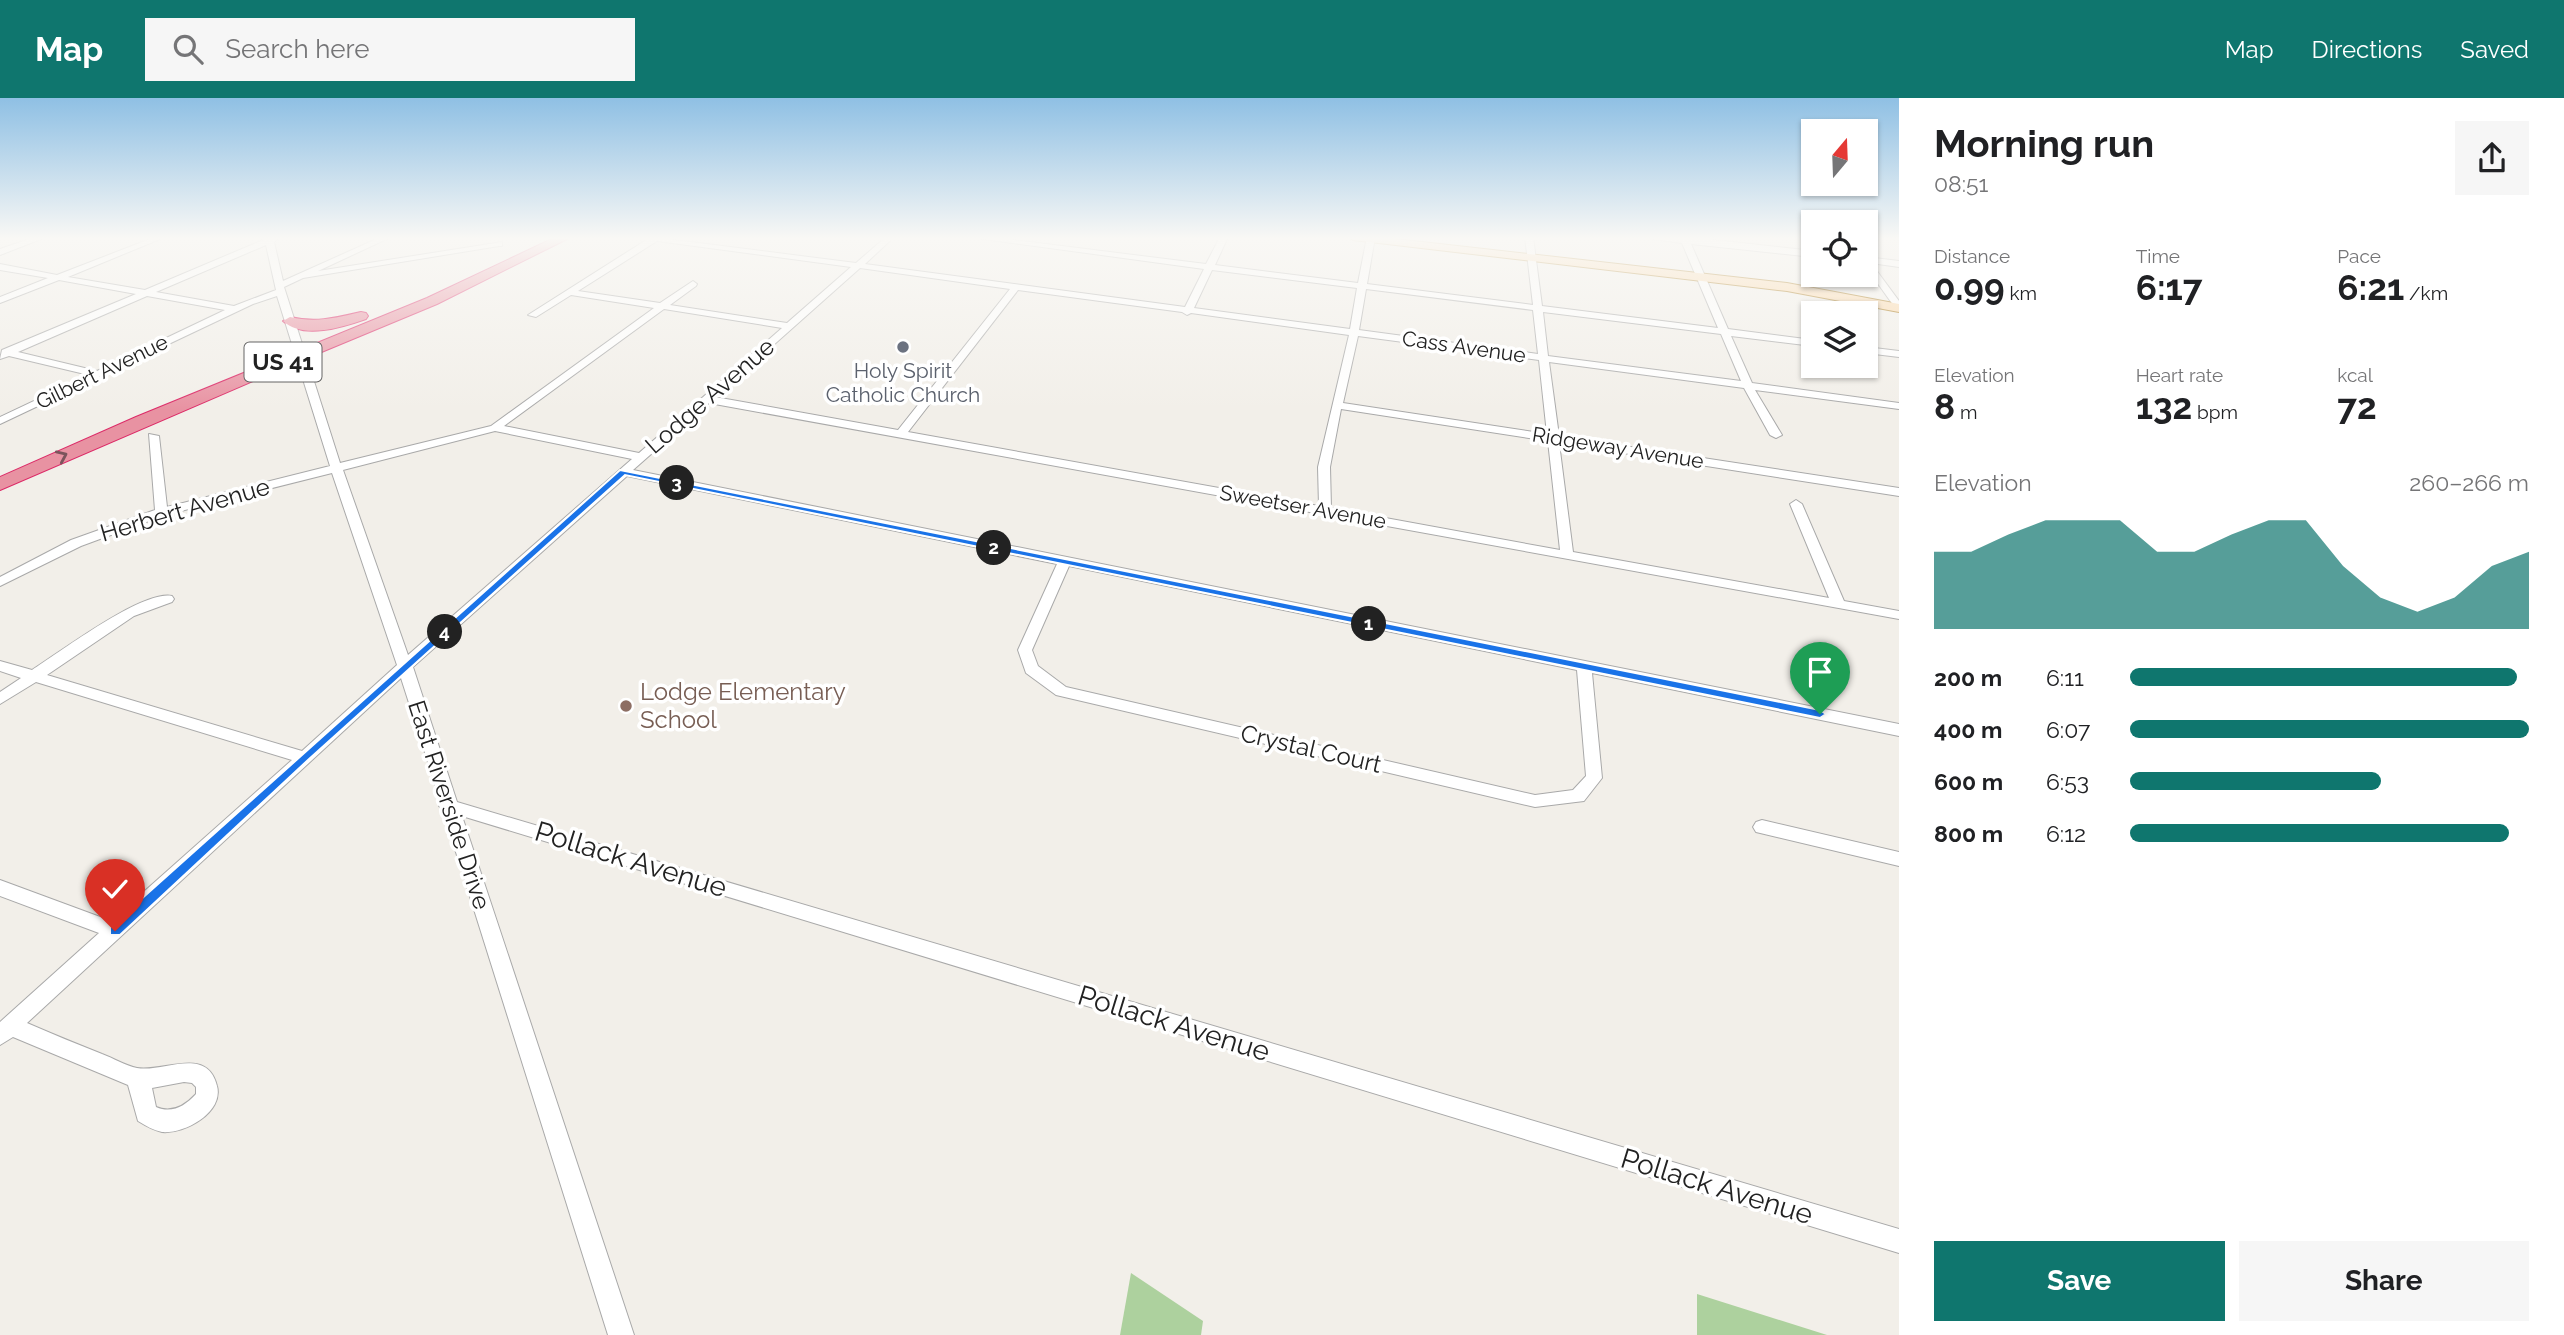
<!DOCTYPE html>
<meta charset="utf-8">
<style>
body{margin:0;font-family:Raleway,sans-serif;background:#f6f6f6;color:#202124;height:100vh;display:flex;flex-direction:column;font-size:26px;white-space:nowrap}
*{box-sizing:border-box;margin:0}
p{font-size:23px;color:#757577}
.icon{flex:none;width:38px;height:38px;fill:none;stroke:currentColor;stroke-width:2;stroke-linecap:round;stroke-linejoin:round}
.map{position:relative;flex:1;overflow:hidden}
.side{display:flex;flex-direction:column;background:#fff;width:665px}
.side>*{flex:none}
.needle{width:46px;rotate:19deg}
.buttons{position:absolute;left:1801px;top:21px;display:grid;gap:14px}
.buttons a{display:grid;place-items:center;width:77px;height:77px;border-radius:0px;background:#fff;box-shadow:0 2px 5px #0004;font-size:35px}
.pin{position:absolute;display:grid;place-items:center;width:60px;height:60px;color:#fff;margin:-72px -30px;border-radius:50% 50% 50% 0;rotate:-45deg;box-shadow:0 0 7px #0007}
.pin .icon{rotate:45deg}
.km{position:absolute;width:35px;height:35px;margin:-18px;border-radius:50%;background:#222;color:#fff;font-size:19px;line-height:35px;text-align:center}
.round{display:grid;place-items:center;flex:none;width:74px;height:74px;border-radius:0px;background:#f6f6f6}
.summary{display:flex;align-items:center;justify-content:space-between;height:119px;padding:0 35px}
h1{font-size:38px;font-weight:700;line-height:52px}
.stats{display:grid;grid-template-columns:repeat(3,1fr);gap:10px;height:119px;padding:7px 35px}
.stats div{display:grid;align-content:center}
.stats b{font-size:35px;font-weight:700}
.stats small{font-size:19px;font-weight:400}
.stats p{font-size:19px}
.chart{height:196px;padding:14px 35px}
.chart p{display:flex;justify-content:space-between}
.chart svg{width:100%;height:126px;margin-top:7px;fill:#0f766e;opacity:.7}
.button{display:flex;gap:14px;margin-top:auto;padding:14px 35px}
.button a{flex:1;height:80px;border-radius:0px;background:#0f766e;color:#fff;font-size:28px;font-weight:700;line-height:80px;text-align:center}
.button a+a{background:#f6f6f6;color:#202124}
ul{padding:0 35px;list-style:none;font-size:23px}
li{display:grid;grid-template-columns:112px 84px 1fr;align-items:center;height:52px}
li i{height:18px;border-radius:9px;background:#0f766e}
header{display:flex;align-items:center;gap:42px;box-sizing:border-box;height:98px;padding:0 35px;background:#0f766e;color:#fff}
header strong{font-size:33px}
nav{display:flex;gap:38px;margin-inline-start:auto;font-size:24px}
.search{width:490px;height:63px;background:#f6f6f6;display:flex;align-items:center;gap:18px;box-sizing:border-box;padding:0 24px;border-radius:0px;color:#757577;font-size:26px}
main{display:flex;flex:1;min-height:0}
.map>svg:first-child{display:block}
.forest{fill:#add19e}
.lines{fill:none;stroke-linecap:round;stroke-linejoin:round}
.minor-casing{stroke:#a9a9a9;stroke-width:2}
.major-casing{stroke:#a06b00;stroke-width:2}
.highway-casing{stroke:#dc2a67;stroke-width:2}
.minor{fill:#fff;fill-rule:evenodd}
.major{fill:#fcd6a4;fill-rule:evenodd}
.highway{fill:#e892a2;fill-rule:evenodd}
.oneway{stroke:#7b545c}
.route{fill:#1a73e8;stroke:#fff;stroke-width:2}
.worship-dot{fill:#6b7280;stroke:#fff;stroke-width:2.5}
.education-dot{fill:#8d6e63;stroke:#fff;stroke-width:2.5}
.labels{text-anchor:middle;stroke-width:7;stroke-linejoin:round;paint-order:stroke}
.far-street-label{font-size:21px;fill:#222;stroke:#fff}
.far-worship-label{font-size:21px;fill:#5b616d;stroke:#fff}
.shield{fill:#fff;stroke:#646464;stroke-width:2}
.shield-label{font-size:23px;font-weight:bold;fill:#222}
.street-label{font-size:24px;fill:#222;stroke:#fff}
.education-label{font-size:24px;fill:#785e54;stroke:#fff;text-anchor:start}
.near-street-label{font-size:28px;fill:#222;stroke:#fff}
</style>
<header>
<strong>Map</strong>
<div class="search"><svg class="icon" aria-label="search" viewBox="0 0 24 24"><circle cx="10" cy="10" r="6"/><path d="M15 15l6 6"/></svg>Search here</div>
<nav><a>Map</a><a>Directions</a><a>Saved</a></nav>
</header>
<main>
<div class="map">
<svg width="1899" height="1237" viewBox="0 0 1899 1237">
<rect width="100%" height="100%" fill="#f2efe9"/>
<!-- forest -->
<g class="forest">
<path d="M1131 1175 1203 1223 1201 1237H1120Z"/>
<path d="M1697 1196 1827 1237H1697Z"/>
</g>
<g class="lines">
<!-- minor casing -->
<g class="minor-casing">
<g id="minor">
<path d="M35 139H46L0 157V151Z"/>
<path d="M155 139H165L68 179 145 192 263 142 260 139 279 140 274 144 283 183 381 139H391L318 173 502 144V148H499L303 180 284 189 340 365 491 328 654 210 571 197 536 219 528 217 651 139 856 165 886 139H894L865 166 1185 209 1204 171 969 139H989L1206 166 1220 139H1228L1215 167 1358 185 1367 139H1375L1367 186 1533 207 1525 139H1533L1542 208 1718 230 1682 145 1653 141 1649 139H1688L1813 153V159L1691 146 1728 231 1813 242V248L1731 238 1752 285 1899 305V311L1755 292 1782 337 1776 340 1770 337 1744 290 1549 264 1559 338 1899 390V398L1559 345 1573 454 1829 500 1790 406 1796 402 1802 406 1844 503 1899 513V521L709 305 633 372 1899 626V638L1592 575 1602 680 1584 703 1535 709 1056 597 1026 575 1018 552 1057 466 627 378 413 569 457 704 1899 1131V1155L462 718 634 1237H608L443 713 439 708 441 705 401 580 27 925C52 936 77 946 102 956 113 960 126 968 137 970 163 975 207 947 217 988 224 1014 185 1036 162 1034 153 1032 146 1028 138 1023L128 987 13 939 0 947V924L99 835 0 798V782L111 823 292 662 36 584 0 606V594L21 580 0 573V563L32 572C59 555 142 492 172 498L174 501 172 504 134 518 47 577 302 653 397 567 332 375 165 417 81 448 0 488V479L71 442 155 412 149 336 159 338 167 409 330 368 277 198 253 206 0 326V319L89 277 9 258 0 261 2 252 136 196 59 182 0 205V199L48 180 0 172V166L57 177ZM657 143 851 169 787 225 670 207 696 188 697 186 693 183 660 205 578 193ZM266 147 276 192 234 208 156 194ZM860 170 1010 191 898 332 715 299ZM1212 172 1357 190 1350 231 1194 210ZM1366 191 1533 212 1538 256 1359 232ZM1018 192 1182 214 1187 217 1191 215 1349 237 1318 369 1319 408 908 334ZM147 198 225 212 97 273 18 254ZM664 211 782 230 639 355 504 328ZM1543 214 1721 236 1741 283 1548 258ZM1358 238 1539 262 1547 336 1343 305ZM1341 311 1548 343 1560 452 1331 410 1330 369ZM495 333 632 361 408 557 343 372ZM1069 468 1577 572 1586 678 1573 692 1535 697 1066 589 1038 568 1032 552ZM184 984 192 985 196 989V996C185 1008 172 1016 156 1009L152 990Z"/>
<path d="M1866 159 1899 163V169L1871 165 1899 203V212L1896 211 1866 169Z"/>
<path d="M1866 249 1899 253V259L1866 255Z"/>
<path d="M1762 722 1899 754V768L1756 734 1753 729 1756 724Z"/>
</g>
</g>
<!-- major casing -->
<g class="major-casing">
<path id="major" d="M1348 139H1378L1787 185 1899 206V214L1787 193 1353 142Z"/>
</g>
<!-- highway casing -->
<g class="highway-casing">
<g id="highway">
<path d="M556 139H571L437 206 283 270 314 277 316 280 314 283 260 280 0 392V379L136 319 427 200Z"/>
<path d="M361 214 366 215 368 218 366 221C343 229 303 242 283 223L290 219C316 225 335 220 361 214Z"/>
</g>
</g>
<!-- minor -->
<use href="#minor" class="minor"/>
<!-- major -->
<use href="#major" class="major"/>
<!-- highway -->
<use href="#highway" class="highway"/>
</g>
<!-- one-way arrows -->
<defs><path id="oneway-chevron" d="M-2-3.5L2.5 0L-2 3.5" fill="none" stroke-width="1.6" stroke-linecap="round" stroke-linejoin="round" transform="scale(1.75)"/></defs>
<use class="oneway" href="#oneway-chevron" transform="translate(62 358) rotate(-24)"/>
<!-- sky -->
<linearGradient id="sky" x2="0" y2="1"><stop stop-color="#8fc0e4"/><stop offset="0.45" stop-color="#f9f8f5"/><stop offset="1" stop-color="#f9f8f5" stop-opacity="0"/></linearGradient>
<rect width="1899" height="312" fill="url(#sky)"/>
<!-- route -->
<path class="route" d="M620 372 1820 612 1826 616 1820 620 625 377 308 662 120 837H110V829Z"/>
<!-- markers -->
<circle class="worship-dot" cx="903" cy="249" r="7"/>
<circle class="education-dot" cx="626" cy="608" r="7"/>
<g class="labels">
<!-- far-street labels -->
<g class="far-street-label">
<text transform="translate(1464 249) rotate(8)" y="7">Cass Avenue</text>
<text transform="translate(102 274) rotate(-26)" y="7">Gilbert Avenue</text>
<text transform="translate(1618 350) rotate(9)" y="7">Ridgeway Avenue</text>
<text transform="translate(1303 409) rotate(10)" y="7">Sweetser Avenue</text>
</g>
<!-- far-worship labels -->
<g class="far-worship-label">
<text x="903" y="280">Holy Spirit<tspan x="903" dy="24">Catholic Church</tspan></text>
</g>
<!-- shield labels -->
<rect class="shield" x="244.5" y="244.5" width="77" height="39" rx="5"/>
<g class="shield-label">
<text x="283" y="272">US 41</text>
</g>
<!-- street labels -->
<g class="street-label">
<text transform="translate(710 298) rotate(-41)" y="8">Lodge Avenue</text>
<text transform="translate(185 412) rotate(-16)" y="8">Herbert Avenue</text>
<text transform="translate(1311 651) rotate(13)" y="8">Crystal Court</text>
<text transform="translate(449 707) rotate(72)" y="8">East Riverside Drive</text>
</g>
<!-- education labels -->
<g class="education-label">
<text x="640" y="602">Lodge Elementary<tspan x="640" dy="28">School</tspan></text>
</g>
<!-- near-street labels -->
<g class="near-street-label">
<text transform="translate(631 761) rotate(17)" y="10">Pollack Avenue</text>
<text transform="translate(1174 925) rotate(17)" y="10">Pollack Avenue</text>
<text transform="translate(1717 1088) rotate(17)" y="10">Pollack Avenue</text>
</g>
</g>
</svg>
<div class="buttons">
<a><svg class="needle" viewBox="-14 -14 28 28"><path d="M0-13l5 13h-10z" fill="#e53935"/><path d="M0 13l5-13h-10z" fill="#757577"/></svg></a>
<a><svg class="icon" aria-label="locate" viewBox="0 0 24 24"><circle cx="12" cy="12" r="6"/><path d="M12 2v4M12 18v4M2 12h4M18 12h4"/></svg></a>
<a><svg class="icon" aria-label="layers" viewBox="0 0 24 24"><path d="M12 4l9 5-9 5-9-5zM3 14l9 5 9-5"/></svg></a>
</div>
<div class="pin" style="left:1820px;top:616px;background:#1e9e55"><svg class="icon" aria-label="arrive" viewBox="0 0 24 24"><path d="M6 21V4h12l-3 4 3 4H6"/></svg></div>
<div class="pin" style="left:115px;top:833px;background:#d93025"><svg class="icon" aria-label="check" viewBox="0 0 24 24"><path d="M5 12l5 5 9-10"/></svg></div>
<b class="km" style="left:1369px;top:526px">1</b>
<b class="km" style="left:994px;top:450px">2</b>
<b class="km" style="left:677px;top:385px">3</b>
<b class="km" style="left:445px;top:534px">4</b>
</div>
<section class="side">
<div class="summary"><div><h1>Morning run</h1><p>08:51</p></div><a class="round"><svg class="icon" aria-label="share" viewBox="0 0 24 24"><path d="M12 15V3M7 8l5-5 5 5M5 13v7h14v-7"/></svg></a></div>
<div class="stats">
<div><p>Distance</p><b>0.99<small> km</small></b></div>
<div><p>Time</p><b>6:17</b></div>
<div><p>Pace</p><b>6:21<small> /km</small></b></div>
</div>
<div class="stats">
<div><p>Elevation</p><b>8<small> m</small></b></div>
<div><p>Heart rate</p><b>132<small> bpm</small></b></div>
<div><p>kcal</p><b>72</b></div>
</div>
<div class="chart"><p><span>Elevation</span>260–266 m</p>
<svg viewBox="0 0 160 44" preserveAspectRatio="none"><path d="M0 44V17L10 17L20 11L30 6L40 6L50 6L60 17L70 17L80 11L90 6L100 6L110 22L120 33L130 38L140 33L150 22L160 17V44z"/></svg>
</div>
<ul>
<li><b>200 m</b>6:11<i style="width:97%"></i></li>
<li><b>400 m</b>6:07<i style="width:100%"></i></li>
<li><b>600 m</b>6:53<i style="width:63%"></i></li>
<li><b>800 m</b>6:12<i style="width:95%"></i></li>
</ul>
<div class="button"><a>Save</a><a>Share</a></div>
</section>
</main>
